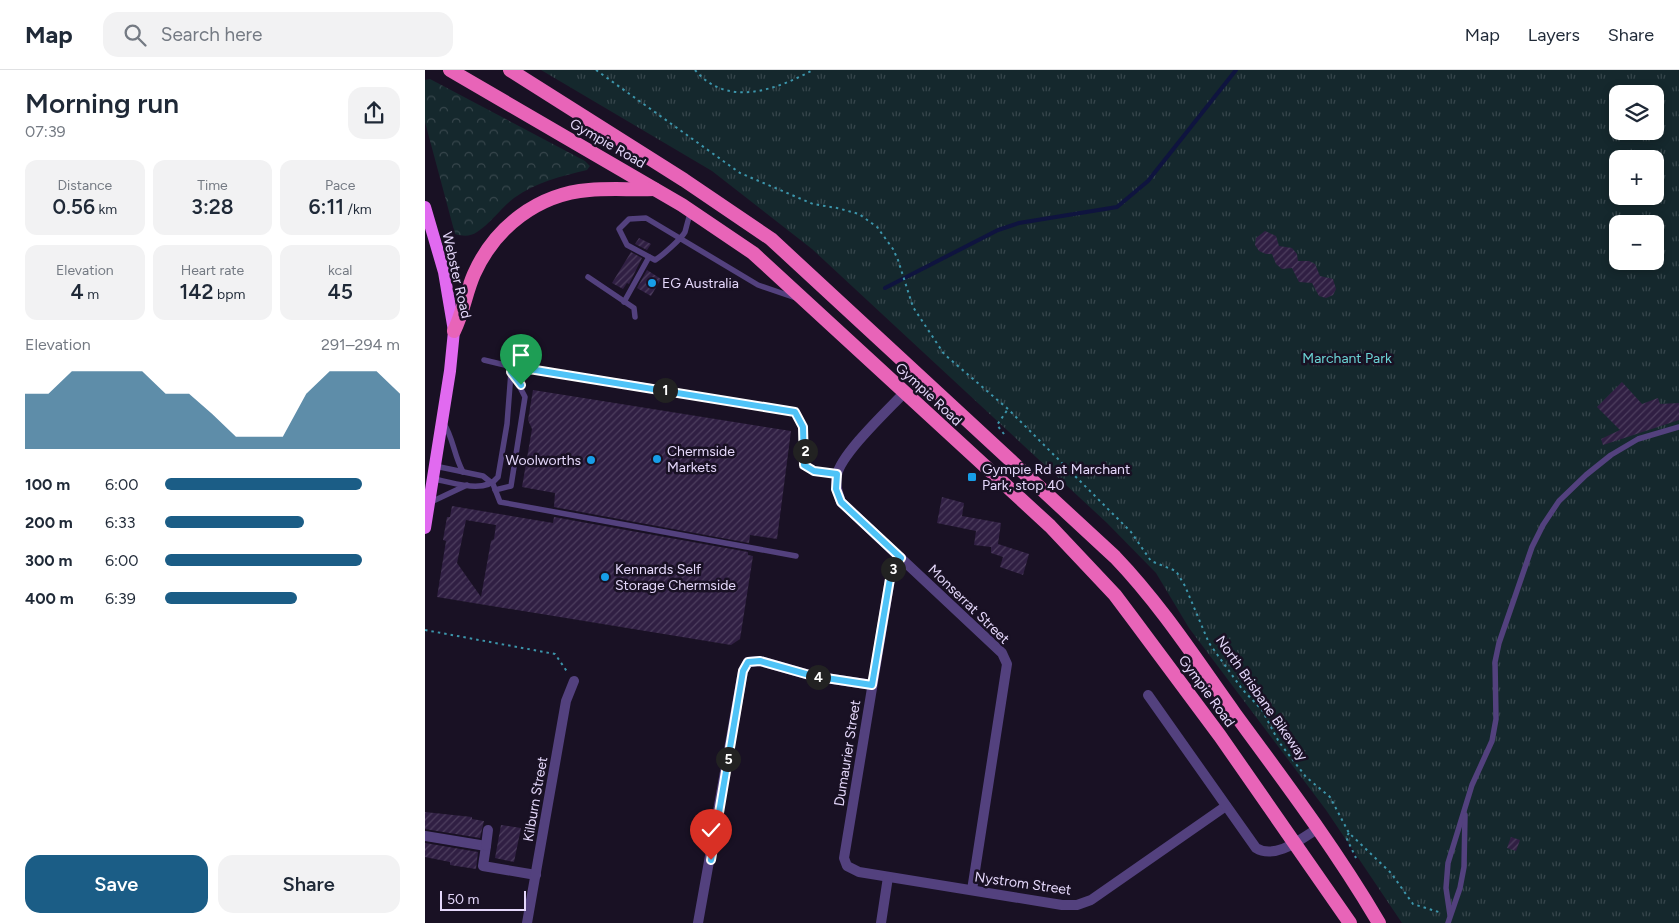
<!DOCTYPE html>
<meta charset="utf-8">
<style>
body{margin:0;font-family:Figtree,sans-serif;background:#f2f2f3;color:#1f2937;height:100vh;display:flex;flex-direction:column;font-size:19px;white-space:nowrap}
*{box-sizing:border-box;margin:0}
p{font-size:16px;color:#747a83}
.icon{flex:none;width:28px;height:28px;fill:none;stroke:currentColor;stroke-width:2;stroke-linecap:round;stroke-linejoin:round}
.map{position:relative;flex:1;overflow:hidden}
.details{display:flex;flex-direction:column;background:#fff;width:425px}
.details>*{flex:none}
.controls{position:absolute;left:1184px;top:15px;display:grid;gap:10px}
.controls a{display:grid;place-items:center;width:55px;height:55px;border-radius:10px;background:#fff;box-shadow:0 2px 8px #0003;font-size:25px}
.scale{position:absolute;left:15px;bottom:12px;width:86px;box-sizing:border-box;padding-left:5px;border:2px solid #e5d8fb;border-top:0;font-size:14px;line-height:18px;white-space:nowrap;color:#e5d8fb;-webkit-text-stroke:4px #191124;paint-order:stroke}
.pin{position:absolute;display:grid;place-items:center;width:42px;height:42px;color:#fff;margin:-51px -21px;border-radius:50% 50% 50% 0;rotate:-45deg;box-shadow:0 0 5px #0007}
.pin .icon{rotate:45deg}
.km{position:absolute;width:25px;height:25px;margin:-12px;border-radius:50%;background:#222;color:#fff;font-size:14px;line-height:25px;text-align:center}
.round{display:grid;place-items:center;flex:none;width:52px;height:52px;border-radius:15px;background:#f2f2f3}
.overview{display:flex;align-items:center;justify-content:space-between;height:85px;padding:0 25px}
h1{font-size:28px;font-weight:600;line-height:38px}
.figures{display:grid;grid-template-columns:repeat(3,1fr);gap:8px;height:85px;padding:5px 25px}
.figures div{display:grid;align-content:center;border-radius:12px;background:#f2f2f3;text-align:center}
.figures b{font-size:21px;font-weight:600}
.figures small{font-size:14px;font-weight:400}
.figures p{font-size:14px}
.chart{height:140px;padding:10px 25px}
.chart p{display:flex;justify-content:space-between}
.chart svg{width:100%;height:90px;margin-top:5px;fill:#1b5d86;opacity:.7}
.action{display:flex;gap:10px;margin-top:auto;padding:10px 25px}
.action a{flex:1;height:58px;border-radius:15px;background:#1b5d86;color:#fff;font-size:20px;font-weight:600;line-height:58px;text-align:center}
.action a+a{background:#f2f2f3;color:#1f2937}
ul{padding:0 25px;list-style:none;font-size:16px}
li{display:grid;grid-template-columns:80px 60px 1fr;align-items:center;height:38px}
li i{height:12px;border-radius:6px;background:#1b5d86}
header{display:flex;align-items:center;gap:30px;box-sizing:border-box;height:70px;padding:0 25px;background:#fff;border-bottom:1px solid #e0e1e3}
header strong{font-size:24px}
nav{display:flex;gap:28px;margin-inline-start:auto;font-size:18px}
.search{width:350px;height:45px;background:#f2f2f3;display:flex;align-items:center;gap:12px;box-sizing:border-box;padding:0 18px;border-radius:15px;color:#747a83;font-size:19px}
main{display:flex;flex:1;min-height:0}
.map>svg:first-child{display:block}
.forest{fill:url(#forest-crowns)}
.park{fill:url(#park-tufts);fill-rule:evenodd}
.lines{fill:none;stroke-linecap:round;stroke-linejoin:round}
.stream{stroke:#0f143f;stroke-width:4}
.building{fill:url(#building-hatch);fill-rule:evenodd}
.path{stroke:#3c95ab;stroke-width:2;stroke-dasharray:2.5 4;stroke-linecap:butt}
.service{stroke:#53417e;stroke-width:5.5}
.minor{stroke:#53417e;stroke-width:10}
.primary{stroke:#e16af0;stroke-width:12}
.trunk{stroke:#e864b8;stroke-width:14}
.route-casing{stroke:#fff;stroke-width:10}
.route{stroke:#4fc3f7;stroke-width:6}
.poi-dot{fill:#179de7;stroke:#191124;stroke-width:2}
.labels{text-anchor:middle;stroke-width:5;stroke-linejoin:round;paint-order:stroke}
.street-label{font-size:14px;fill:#e5d8fb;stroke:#191124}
.poi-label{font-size:14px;fill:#e5d8fb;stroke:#191124;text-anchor:start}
.park-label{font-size:14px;fill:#6bd3d4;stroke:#191124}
</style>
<header>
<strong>Map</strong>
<div class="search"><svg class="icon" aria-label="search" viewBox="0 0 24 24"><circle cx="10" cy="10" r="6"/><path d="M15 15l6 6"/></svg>Search here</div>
<nav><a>Map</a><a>Layers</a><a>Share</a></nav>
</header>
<main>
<section class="details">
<div class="overview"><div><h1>Morning run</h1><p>07:39</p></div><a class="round"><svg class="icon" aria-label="share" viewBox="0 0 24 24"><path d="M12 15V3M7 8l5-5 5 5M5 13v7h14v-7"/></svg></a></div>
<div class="figures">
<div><p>Distance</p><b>0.56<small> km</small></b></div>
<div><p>Time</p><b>3:28</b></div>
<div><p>Pace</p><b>6:11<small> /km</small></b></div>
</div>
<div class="figures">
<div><p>Elevation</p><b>4<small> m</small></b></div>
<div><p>Heart rate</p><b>142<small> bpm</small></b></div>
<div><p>kcal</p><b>45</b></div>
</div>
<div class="chart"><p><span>Elevation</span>291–294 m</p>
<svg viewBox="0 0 160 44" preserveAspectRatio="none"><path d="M0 44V17L10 17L20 6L30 6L40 6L50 6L60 17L70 17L80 27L90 38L100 38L110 38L120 17L130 6L140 6L150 6L160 17V44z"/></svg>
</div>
<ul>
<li><b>100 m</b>6:00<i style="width:84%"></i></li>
<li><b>200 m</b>6:33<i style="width:59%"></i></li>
<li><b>300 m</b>6:00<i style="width:84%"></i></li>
<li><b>400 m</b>6:39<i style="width:56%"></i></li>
</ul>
<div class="action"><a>Save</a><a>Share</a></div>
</section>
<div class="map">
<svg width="1254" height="853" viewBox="0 0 1254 853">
<defs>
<pattern id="forest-crowns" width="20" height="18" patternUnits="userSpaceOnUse" patternTransform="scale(1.25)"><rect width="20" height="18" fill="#15282d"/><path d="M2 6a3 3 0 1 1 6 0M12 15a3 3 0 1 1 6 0" fill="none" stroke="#37464c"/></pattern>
<pattern id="park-tufts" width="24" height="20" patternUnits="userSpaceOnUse" patternTransform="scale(1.25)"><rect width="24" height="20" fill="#15282d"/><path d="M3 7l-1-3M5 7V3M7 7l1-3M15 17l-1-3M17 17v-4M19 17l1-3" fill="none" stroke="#37464c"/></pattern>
<pattern id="building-hatch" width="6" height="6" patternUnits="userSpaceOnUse" patternTransform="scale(1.25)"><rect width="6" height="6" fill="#301f43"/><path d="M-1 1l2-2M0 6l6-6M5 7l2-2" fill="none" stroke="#4e3f5f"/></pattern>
</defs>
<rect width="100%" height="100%" fill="#191124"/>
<!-- forest -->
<path class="forest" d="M5 9 160 91 165 96 162 100C137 106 111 112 89 128 76 138 66 153 52 162 45 167 37 166 30 164L0 52V10Z"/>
<!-- park -->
<path class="park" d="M116 0H1254V853H977L901 740 764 558 731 503 682 453 387 179 287 101ZM1192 24H1230V61H1192ZM1192 89H1230V126H1192ZM1192 154H1230V191H1192Z"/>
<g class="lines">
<!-- stream -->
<path class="stream" d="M460 218 573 160 594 153 692 137 723 111 811 0"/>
</g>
<!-- building -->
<g class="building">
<path d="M840 161 851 166 854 176 867 178 872 184 873 191H884L890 194 895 206 908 209 911 219 908 225 901 228 894 226 887 213 874 212 867 198 857 199 851 194 847 184H841L834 181 830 175 831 168Z"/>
<path d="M214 168 226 174 222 180 210 174Z"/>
<path d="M206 182 217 188 204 214 202 213 198 219 187 213Z"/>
<path d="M222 200 236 209 226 226 212 218Z"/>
<path d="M1197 312 1217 334 1233 328 1235 334 1254 333V350L1178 375 1176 369 1195 360 1172 337Z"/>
<path d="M108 320 366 361 352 469 325 465 324 473 129 437 130 423 97 417 107 359 103 350Z"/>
<path d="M517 427 539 433 537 446 576 453 573 474 604 484 598 505 575 497 578 487 566 483V477L549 475 551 461 512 453Z"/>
<path d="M27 436 128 453 129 447 323 482V485L328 486 315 569 306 575 12 527 21 471 18 470 22 447H25ZM41 450 71 455 69 469 66 471 56 527 32 493Z"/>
<path d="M0 742 47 747V749L59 751 55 768 0 759Z"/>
<path d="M76 755 96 758 89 792 70 788Z"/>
<path d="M1086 767 1095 770 1091 781 1082 778Z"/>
<path d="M0 773 53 782 51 799 25 795V792L0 787Z"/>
</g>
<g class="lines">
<!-- path -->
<g class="path">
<path d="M171 0 315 103 388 134 412 138 434 144 452 157 468 179 473 190 488 237 519 284 583 339 706 462 726 491 751 501 760 516 784 573 817 619 837 640 854 672 881 707 905 727 924 763 966 803 988 834 1017 843"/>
<path d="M270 0C302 38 351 20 388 0"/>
<path d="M579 364 572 355 583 339"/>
<path d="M0 560 130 584 143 603"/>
<path d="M924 763 921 767 931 788"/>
</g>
<!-- service -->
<g class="service">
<path d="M266 142C263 149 262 155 260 162 257 168 237 186 230 190L202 175 194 159 204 149 221 148 333 215 371 228"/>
<path d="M163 207 209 238 210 247"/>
<path d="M199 232 224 187"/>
<path d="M59 290 84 296 100 327 86 416 70 420"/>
<path d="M19 354C28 367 29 386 38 402"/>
<path d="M10 396 58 406 68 414 75 432 371 486"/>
<path d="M8 409C28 412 59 425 73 407L82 354 86 302 98 298 204 313 370 342 378 357 379 395 389 401 412 404"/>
<path d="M6 432 42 415"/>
<path d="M1025 845 1021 818 1023 793 1047 715 1067 671 1071 649 1070 592 1074 573 1107 477 1118 455 1134 431 1161 405 1186 385 1213 369 1254 357"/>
<path d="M1023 853 1035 818 1039 797 1040 745"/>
</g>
<!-- minor -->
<g class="minor">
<path d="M479 323C463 340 416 384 412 405 410 415 413 423 416 432L577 583 582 594 547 820"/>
<path d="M476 488 466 503 419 788 422 796 434 802 637 835H652L666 830 801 736"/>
<path d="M723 625 831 778C850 790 876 769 892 759"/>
<path d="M0 766 61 776 58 796 111 805"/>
<path d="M61 776 63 760"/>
<path d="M102 853 141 631 149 611"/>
<path d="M273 853 318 601 323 592 335 591 388 606 447 615"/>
<path d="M456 853 463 807"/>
</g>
<!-- primary -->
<path class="primary" d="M0 137 19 202 29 261 25 301 0 458"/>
<!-- trunk -->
<g class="trunk">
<path d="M25 0 257 135 328 183 625 456 690 525 708 549 795 666 925 853"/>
<path d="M85 0 259 110 346 169 690 487C736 535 772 591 810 644 860 712 911 780 954 853"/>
<path d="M29 261C38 243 41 222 49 204 70 157 113 124 164 120 186 118 208 120 229 119"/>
</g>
</g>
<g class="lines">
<!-- route casing -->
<g class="route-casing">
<path id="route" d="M96 315 86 302 98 298 370 342 378 357 379 395 389 401 412 404 411 419 416 432 476 488 466 503 447 615 388 606 335 591 323 592 318 601 286 790"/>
</g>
<!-- route -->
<use href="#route" class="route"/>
</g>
<!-- markers -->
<g class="poi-dot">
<circle cx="227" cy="213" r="5"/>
<circle cx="232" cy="389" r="5"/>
<circle cx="166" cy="390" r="5"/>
<rect x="542" y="402" width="10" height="10" rx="2.5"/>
<circle cx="180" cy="507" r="5"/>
</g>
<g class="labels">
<!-- street labels -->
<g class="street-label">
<text transform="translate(183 73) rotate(30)" y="5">Gympie Road</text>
<text transform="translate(32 205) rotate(77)" y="5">Webster Road</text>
<text transform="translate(504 324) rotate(43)" y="5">Gympie Road</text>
<text transform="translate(544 534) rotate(44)" y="5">Monserrat Street</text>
<text transform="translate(782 621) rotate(54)" y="5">Gympie Road</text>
<text transform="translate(837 628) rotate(55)" y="5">North Brisbane Bikeway</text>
<text transform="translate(422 683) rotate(-81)" y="5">Dumaurier Street</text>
<text transform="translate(110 729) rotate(-80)" y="5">Kilburn Street</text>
<text transform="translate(598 813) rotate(8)" y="5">Nystrom Street</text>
</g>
<!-- poi labels -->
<g class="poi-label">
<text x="237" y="218">EG Australia</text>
<text x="242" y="386">Chermside<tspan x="242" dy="16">Markets</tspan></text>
<text x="156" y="395" text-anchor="end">Woolworths</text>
<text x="557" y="404">Gympie Rd at Marchant<tspan x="557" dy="16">Park, stop 40</tspan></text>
<text x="190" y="504">Kennards Self<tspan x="190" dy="16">Storage Chermside</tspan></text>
</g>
<!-- park labels -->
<g class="park-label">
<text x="922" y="293">Marchant Park</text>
</g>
</g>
</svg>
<div class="controls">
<a><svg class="icon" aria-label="layers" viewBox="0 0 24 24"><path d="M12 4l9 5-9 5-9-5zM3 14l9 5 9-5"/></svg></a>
<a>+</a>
<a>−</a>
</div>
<div class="scale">50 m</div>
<div class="pin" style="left:96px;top:315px;background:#1e9e55"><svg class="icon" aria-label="arrive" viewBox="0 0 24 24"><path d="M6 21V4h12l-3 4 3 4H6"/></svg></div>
<div class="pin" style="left:286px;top:790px;background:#d93025"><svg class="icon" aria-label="check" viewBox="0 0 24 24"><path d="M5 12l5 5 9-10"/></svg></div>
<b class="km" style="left:240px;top:320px">1</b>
<b class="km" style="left:380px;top:381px">2</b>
<b class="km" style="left:468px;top:499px">3</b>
<b class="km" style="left:393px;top:607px">4</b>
<b class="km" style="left:303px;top:689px">5</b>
</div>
</main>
